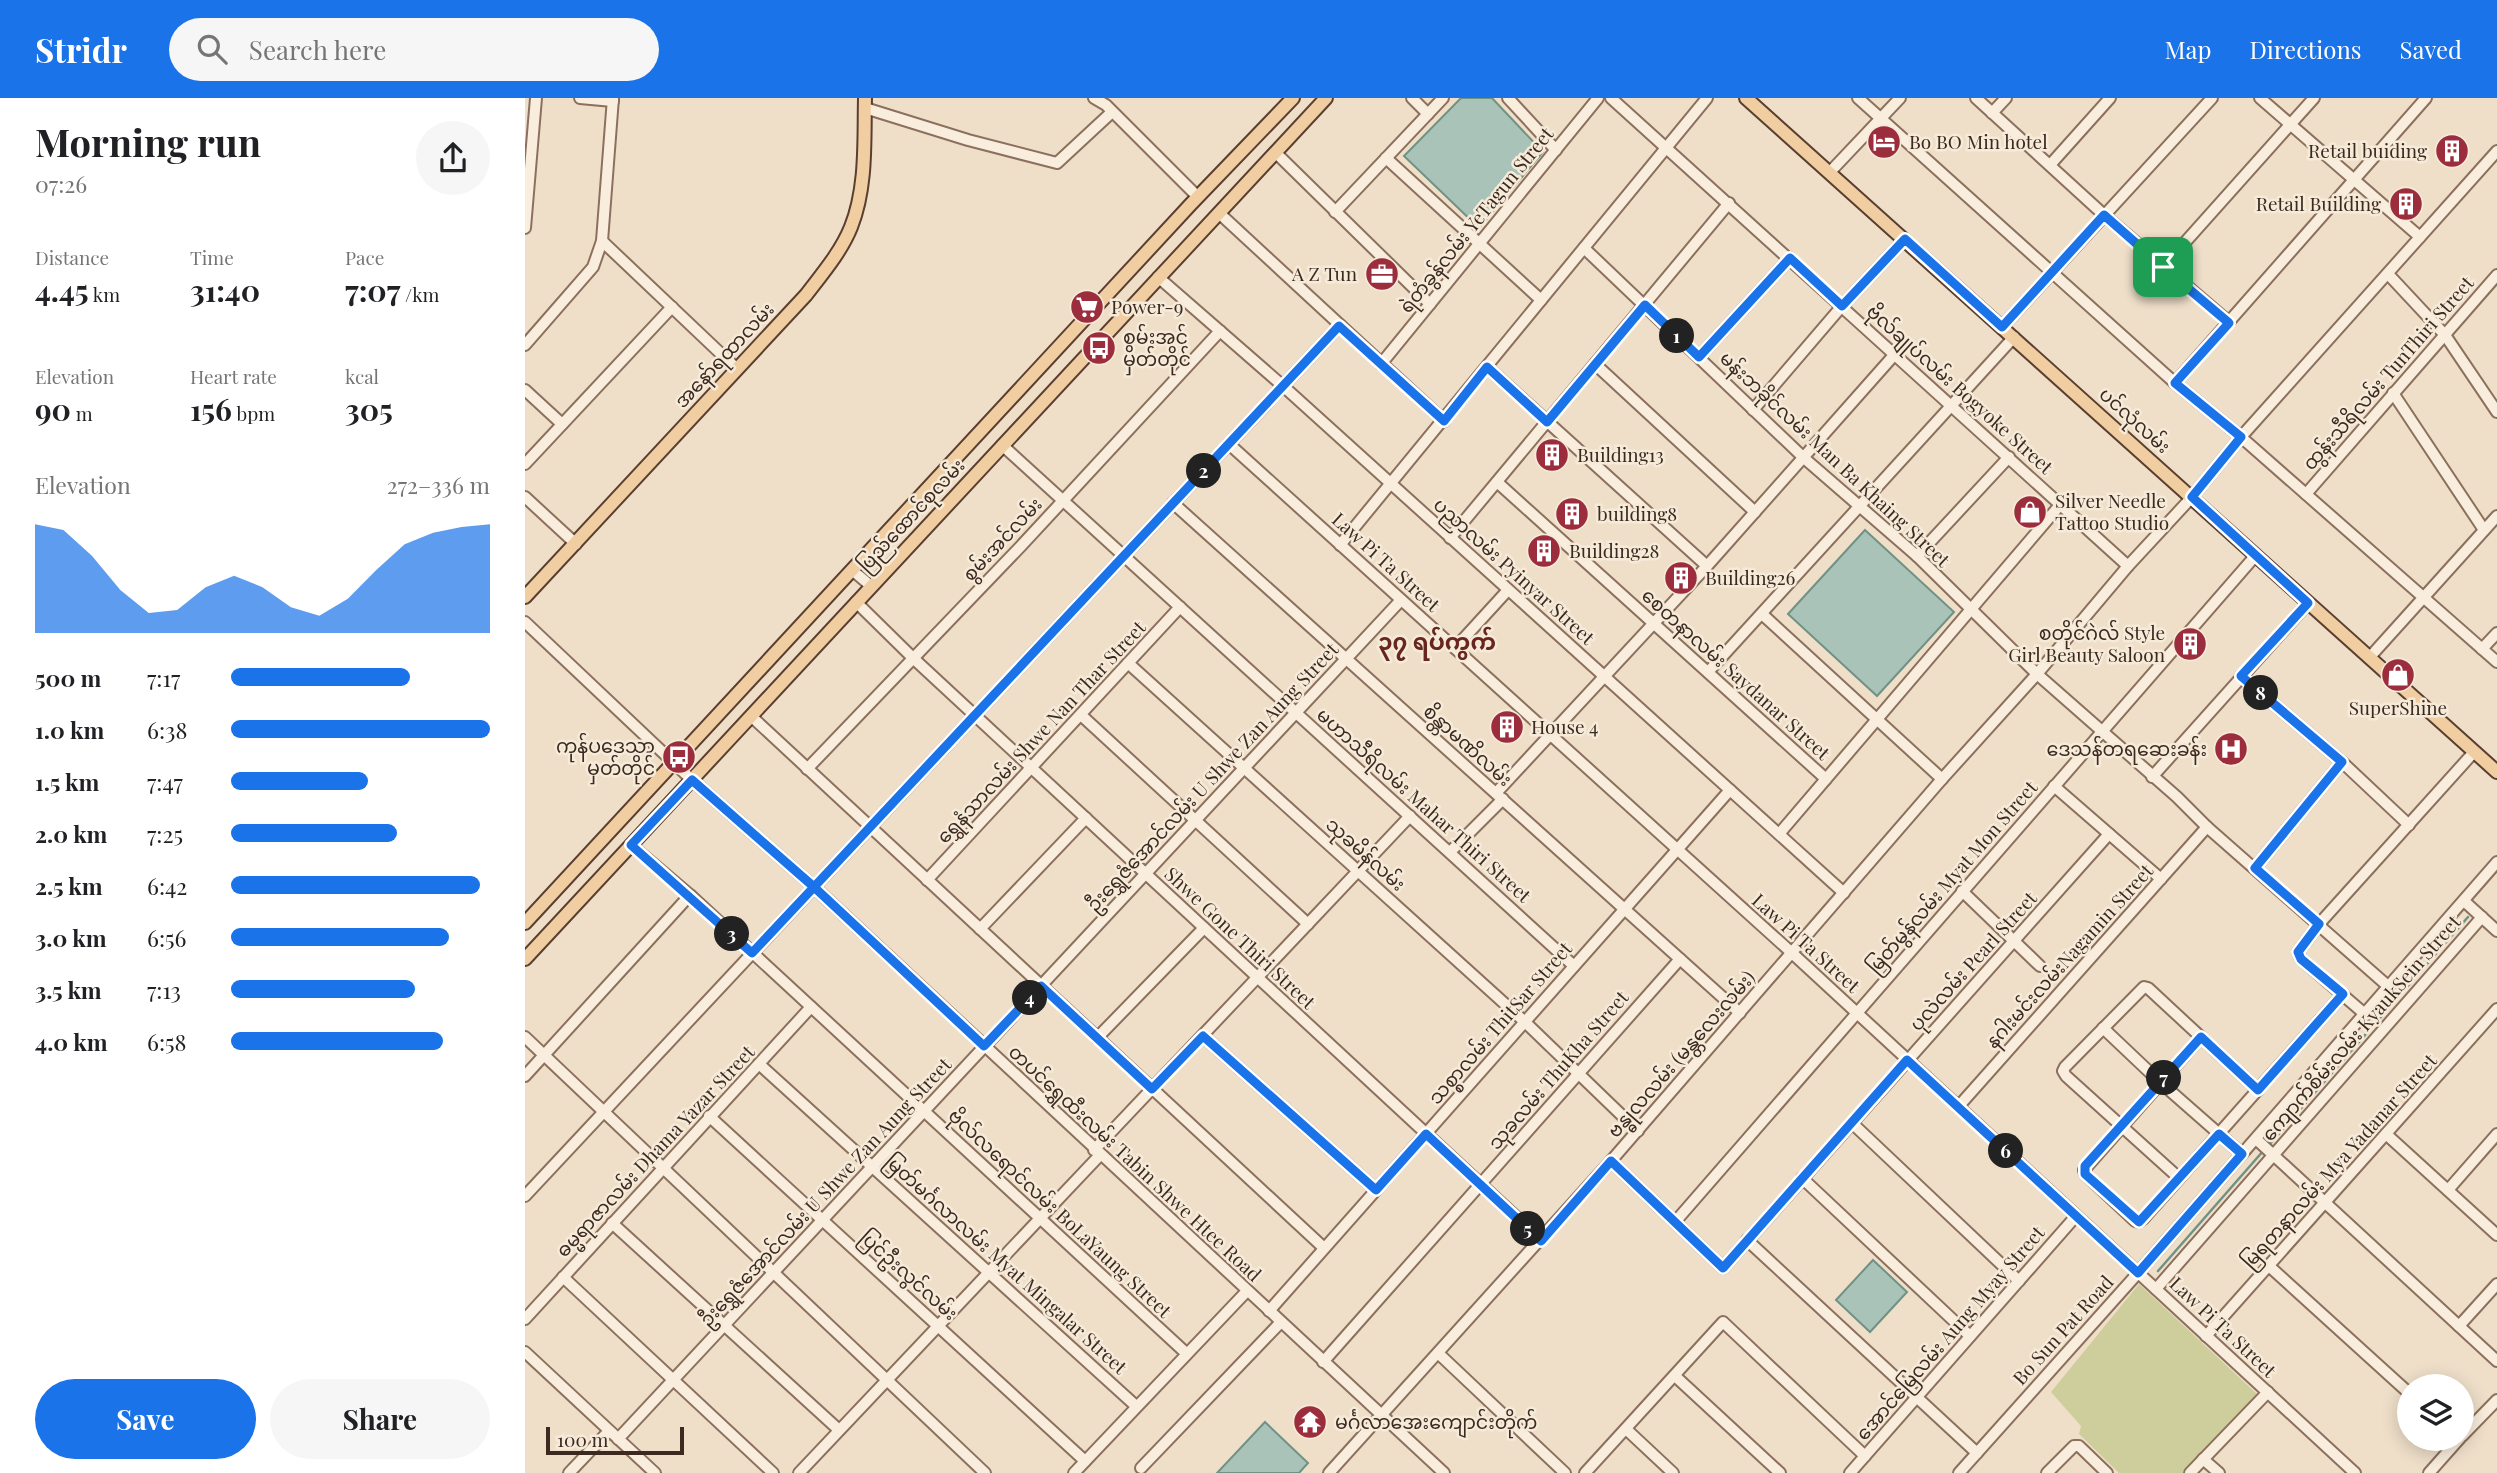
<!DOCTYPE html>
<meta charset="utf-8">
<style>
body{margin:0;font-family:"Playfair Display","Noto Sans Myanmar",serif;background:#f6f6f6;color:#202124;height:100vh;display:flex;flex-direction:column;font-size:26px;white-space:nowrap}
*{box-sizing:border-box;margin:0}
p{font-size:23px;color:#757577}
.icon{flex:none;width:38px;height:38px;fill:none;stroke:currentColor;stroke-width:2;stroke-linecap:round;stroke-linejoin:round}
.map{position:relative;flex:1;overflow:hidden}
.sheet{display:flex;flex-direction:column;background:#fff;width:525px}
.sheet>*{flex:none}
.tools{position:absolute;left:1872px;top:1276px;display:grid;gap:14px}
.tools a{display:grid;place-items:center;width:77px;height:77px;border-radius:50%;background:#fff;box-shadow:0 4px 18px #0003;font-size:35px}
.scale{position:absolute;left:21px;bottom:18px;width:138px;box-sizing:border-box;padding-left:7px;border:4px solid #3c2a21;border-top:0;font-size:19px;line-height:24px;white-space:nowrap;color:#3c2a21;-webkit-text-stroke:5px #f6ead9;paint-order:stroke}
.pin{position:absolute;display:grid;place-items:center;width:60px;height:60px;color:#fff;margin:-30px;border-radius:14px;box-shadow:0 4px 10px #0006}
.km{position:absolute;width:35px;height:35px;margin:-18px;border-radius:50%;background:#222;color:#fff;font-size:19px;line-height:35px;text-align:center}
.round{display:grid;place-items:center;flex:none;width:74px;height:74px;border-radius:37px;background:#f6f6f6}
.head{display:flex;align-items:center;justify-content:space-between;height:119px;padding:0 35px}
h1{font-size:38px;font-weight:700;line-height:52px}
.stats{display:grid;grid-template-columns:repeat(3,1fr);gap:10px;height:119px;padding:7px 35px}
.stats div{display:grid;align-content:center}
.stats b{font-size:30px;font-weight:700}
.stats small{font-size:19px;font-weight:400}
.stats p{font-size:19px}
.chart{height:196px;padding:14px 35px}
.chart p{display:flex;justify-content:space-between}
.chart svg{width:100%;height:126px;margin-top:7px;fill:#1a73e8;opacity:.7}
.primary-button{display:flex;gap:14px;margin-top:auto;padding:14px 35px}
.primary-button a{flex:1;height:80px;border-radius:42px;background:#1a73e8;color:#fff;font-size:28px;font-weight:700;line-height:80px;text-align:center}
.primary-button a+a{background:#f6f6f6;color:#202124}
ul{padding:0 35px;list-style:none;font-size:23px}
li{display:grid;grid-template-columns:112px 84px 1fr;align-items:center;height:52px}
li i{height:18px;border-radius:9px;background:#1a73e8}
header{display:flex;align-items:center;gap:42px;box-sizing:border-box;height:98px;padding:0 35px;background:#1a73e8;color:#fff}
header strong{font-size:33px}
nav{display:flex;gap:38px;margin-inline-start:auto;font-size:24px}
.search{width:490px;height:63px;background:#f6f6f6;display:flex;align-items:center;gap:18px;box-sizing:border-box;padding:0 24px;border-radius:38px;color:#757577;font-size:26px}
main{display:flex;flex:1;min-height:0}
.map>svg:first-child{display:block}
.green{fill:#cecd9c}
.water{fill:#aac3b8;stroke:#709285;stroke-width:2}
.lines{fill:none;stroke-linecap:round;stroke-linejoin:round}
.stream{stroke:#709285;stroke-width:2.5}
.minor-casing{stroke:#8c705d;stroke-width:14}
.major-casing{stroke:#5a3f31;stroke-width:16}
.minor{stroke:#f9eddd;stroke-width:10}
.major{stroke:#f1cea2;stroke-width:12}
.route-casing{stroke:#fff;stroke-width:14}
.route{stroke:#1a73e8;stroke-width:9}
.labels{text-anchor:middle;stroke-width:5;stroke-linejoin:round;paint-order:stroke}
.poi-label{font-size:19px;fill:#3c2a21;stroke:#f6ead9;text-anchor:start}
.street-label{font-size:19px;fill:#3c2a21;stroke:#f6ead9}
.quarter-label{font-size:23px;font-weight:bold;fill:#692620;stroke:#f6ead9}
</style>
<header>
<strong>Stridr</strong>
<div class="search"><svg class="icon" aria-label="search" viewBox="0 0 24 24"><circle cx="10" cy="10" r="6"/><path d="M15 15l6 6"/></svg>Search here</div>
<nav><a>Map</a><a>Directions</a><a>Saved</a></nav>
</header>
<main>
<section class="sheet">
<div class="head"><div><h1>Morning run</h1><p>07:26</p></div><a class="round"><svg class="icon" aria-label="share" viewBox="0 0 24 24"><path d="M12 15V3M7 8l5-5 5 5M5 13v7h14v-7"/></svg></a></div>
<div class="stats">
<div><p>Distance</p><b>4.45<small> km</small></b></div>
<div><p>Time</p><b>31:40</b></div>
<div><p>Pace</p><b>7:07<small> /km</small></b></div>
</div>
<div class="stats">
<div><p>Elevation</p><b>90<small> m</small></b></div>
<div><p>Heart rate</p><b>156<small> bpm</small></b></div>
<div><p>kcal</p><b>305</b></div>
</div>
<div class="chart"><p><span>Elevation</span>272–336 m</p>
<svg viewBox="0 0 160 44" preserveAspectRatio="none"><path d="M0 44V6L10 8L20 17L30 29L40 37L50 36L60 28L70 24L80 28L90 35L100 38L110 32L120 22L130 13L140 9L150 7L160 6V44z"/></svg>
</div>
<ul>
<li><b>500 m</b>7:17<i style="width:69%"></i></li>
<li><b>1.0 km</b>6:38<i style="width:100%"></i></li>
<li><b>1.5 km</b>7:47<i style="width:53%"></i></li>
<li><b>2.0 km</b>7:25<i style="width:64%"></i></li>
<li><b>2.5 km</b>6:42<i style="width:96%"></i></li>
<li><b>3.0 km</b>6:56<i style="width:84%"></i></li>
<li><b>3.5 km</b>7:13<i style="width:71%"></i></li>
<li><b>4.0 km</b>6:58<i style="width:82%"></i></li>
</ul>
<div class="primary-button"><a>Save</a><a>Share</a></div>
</section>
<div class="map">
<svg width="1972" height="1375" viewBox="0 0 1972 1375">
<rect width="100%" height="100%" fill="#efdfc9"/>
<!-- green -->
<path class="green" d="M1614 1186 1733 1297 1660 1375H1594L1554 1336 1556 1328 1526 1294Z"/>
<!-- water -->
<g class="water">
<path d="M936 0H967L1018 54 954 130 879 58Z"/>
<path d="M1340 432 1429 514 1352 598 1263 516Z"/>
<path d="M1348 1162 1382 1194 1345 1234 1311 1202Z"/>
<path d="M740 1324 783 1365 774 1375H692Z"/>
</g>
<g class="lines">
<!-- stream -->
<g class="stream">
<path d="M1744 1047 1943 819"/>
<path d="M1633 1173 1739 1052"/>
</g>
<!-- minor casing -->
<g class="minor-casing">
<g id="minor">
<path d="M55 0 88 3"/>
<path d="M569 0 581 7 673 99"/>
<path d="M887 0 903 16"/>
<path d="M983 0 1031 52"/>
<path d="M1086 0 1603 468"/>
<path d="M1333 0 1650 285 1716 339 1972 564"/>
<path d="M1451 0 1579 117 1704 224"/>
<path d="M1735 0 1895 139"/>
<path d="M340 10 443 42 532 65 587 14"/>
<path d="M1467 15 1481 0"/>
<path d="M751 55 905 206"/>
<path d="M861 60 1016 202"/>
<path d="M1525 67 1585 0"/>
<path d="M1305 74 1375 0"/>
<path d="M810 114 918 0"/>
<path d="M694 115 919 323"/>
<path d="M0 130 11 0"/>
<path d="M77 143 212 271"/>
<path d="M1059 150 1279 360 1392 458 1512 576 1652 699 1682 729 1864 889"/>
<path d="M1638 169 1789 0"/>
<path d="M1863 176 1920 237 1972 314"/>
<path d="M633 179 758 288 1319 795"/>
<path d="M1477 229 1687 0"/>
<path d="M0 247 68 169 77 143 88 0"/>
<path d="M1174 259 1265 160"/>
<path d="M856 266 1073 0"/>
<path d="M1070 266 1230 414"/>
<path d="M962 269 1182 468"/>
<path d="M1650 285 1901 0"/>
<path d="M0 292 37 326"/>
<path d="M1868 295 1959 432"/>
<path d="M1228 312 1317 208 1380 141"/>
<path d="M704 346 1267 855 1830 1375"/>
<path d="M477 347 1049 868"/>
<path d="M0 366 147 209"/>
<path d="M972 384 1301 681"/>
<path d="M1781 396 1972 177"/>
<path d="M0 399 51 446"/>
<path d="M648 405 1215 915"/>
<path d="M925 440 1204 105"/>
<path d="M815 447 1182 0"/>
<path d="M1392 458 1484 359"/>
<path d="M327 472 346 488"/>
<path d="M331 504 388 560 1016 1142"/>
<path d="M1237 516 1417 681"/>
<path d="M0 524 167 682 289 789 919 1375"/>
<path d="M930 550 983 492"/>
<path d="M1957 551 1972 535"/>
<path d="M1844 560 1972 418"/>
<path d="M603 565 1000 924 1113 1033"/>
<path d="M1183 574 1489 239"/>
<path d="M1716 578 1817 664 1730 770"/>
<path d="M556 617 783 826"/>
<path d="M226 618 799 1150"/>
<path d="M1817 664 1884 727"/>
<path d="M282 671 496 448 695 233"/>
<path d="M1627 679 1783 505"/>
<path d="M1529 688 1636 781"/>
<path d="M971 695 1182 468 1370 256"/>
<path d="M1254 736 1535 407"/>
<path d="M106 747 165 797 661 1255"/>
<path d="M925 754 978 701"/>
<path d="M402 782 655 509"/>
<path d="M1437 793 1515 868"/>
<path d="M1939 803 1972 833"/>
<path d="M455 831 561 720"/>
<path d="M1841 917 1776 861 1773 854 1794 826 1949 654"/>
<path d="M1578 930 1635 984 1717 1056"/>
<path d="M678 938 851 1092"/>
<path d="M0 939 460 1375"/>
<path d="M1676 939 1559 1072 1560 1076 1610 1123 1614 1124 1618 1121 1818 896"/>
<path d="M572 940 679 830"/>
<path d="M234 966 611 1308"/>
<path d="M0 978 165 797"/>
<path d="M1433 1009 1682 729"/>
<path d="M184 1018 560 1363"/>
<path d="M1327 1025 1494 1183"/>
<path d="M1861 1036 1972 1137"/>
<path d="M1731 1041 1972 1263"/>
<path d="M569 1052 885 718"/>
<path d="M1086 1063 1198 1170 1584 736"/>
<path d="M1277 1080 1445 1238"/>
<path d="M1654 1080 1541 978 1538 973 1540 969 1619 889 1623 890 1733 992"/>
<path d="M1923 1092 1972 1036"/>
<path d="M0 1098 815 227"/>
<path d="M1150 1124 1731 457"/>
<path d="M87 1125 314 1332"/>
<path d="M1222 1142 1452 1355"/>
<path d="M1744 1168 1885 1296"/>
<path d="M38 1179 248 1375"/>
<path d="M1631 1191 1957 819"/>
<path d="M744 1213 1205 692"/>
<path d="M0 1221 286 909"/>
<path d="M1934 1228 1972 1186"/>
<path d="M1681 1238 1972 911"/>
<path d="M0 1254 130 1375"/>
<path d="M914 1256 1040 1375"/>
<path d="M798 1264 1155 861"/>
<path d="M1150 1278 1255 1375"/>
<path d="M1101 1331 1148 1375"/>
<path d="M1937 1338 1972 1302"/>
<path d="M93 1341 876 502"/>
<path d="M1678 1361 1694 1375"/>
<path d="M616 1370 756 1224"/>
<path d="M44 1375 84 1333"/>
<path d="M274 1375 575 1057"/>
<path d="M549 1375 722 1193"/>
<path d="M804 1375 1086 1063 1417 681 1512 576 1603 468 1667 399 1716 339 1972 53"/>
<path d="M1060 1375 1198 1224 1340 1358"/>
<path d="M1325 1375 1551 1118"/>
<path d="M1434 1375 1613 1175 1972 764"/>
<path d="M1522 1375 1549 1348H1554L1582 1375"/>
<path d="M1665 1375 1743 1294"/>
<path d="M1904 1375 1935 1340"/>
</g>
</g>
<!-- major casing -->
<g class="major-casing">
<g id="major">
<path d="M1221 0 1972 674"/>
<path d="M0 499 281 197C297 176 316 154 326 129 342 89 339 42 340 0"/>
<path d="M0 825 666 106 768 0"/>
<path d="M0 861 801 0"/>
</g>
</g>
<!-- minor -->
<use href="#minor" class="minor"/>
<!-- major -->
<use href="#major" class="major"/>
</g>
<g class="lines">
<!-- route casing -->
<g class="route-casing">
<path id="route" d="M1638 169 1579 117 1477 229 1380 141 1317 208 1265 160 1174 259 1120 207 1022 324 962 269 919 323 814 228 289 789 227 855 106 747 167 682 289 789 459 948 516 888 627 991 678 938 851 1092 901 1036 1016 1143 1086 1063 1198 1170 1382 962 1613 1175 1717 1056 1694 1036 1614 1124 1560 1076V1068L1676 939 1733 992 1818 896 1776 861 1773 854 1794 826 1730 770 1817 664 1716 578 1783 505 1667 399 1716 339 1650 285 1704 225 1638 169"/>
</g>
<!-- route -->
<use href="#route" class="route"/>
</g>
<!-- icons -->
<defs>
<g id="hotel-disc" transform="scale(1.75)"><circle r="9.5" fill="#9b2d3c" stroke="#f6ead9"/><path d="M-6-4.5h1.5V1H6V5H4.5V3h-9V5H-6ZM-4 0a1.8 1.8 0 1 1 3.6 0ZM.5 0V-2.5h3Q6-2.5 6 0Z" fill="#fff"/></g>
<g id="building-disc" transform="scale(1.75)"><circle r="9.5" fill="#9b2d3c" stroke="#f6ead9"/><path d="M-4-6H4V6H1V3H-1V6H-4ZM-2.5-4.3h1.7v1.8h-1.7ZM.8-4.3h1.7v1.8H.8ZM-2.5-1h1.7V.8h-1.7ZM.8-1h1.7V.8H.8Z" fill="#fff"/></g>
<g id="office-disc" transform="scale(1.75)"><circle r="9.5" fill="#9b2d3c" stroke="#f6ead9"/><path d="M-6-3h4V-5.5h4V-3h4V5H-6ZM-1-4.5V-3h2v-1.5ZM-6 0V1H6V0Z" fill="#fff"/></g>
<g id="supermarket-disc" transform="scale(1.75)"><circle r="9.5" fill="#9b2d3c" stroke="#f6ead9"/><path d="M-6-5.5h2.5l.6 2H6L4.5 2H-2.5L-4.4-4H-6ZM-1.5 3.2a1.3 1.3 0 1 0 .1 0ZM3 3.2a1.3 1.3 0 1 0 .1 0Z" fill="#fff"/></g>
<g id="bus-disc" transform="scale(1.75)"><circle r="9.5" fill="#9b2d3c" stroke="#f6ead9"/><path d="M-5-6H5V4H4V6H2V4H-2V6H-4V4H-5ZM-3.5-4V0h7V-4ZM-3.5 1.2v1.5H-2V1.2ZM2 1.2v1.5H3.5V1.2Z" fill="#fff"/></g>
<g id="shop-disc" transform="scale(1.75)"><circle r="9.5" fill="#9b2d3c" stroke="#f6ead9"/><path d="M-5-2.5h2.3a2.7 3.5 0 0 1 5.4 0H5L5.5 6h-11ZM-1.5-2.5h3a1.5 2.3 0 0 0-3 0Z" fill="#fff"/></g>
<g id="hospital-disc" transform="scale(1.75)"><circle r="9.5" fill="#9b2d3c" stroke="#f6ead9"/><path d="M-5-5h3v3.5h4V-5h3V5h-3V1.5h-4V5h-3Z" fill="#fff"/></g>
<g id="temple-disc" transform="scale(1.75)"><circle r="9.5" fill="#9b2d3c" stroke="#f6ead9"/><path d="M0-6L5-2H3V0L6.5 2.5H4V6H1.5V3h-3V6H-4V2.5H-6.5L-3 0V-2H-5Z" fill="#fff"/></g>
</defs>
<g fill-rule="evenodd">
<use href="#hotel-disc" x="1359" y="44"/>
<use href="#building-disc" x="1927" y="53"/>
<use href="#building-disc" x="1881" y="106"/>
<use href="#office-disc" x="857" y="176"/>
<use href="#supermarket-disc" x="562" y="209"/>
<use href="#bus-disc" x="574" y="250"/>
<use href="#building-disc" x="1027" y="357"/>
<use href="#shop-disc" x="1505" y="414"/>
<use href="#building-disc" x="1047" y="416"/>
<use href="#building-disc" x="1019" y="453"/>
<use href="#building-disc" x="1156" y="480"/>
<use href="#building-disc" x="1665" y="546"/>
<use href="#shop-disc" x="1873" y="577"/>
<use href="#building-disc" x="982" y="629"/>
<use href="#hospital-disc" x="1706" y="651"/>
<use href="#bus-disc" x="154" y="659"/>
<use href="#temple-disc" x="785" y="1324"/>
</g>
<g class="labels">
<!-- poi labels -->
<g class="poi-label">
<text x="1384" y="51">Bo BO Min hotel</text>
<text x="1902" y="60" text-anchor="end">Retail buiding</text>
<text x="1856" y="113" text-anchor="end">Retail Building</text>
<text x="832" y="183" text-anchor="end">A Z Tun</text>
<text x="586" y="216">Power-9</text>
<text x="598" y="246">စွမ်းအင်<tspan x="598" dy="22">မှတ်တိုင်</tspan></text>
<text x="1052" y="364">Building13</text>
<text x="1530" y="410">Silver Needle<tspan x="1530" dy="22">Tattoo Studio</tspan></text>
<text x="1072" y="423">building8</text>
<text x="1044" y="460">Building28</text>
<text x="1180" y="487">Building26</text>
<text x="1640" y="542" text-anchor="end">စတိုင်ဂဲလ် Style<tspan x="1640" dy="22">Girl Beauty Saloon</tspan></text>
<text x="1873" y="617" text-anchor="middle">SuperShine</text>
<text x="1006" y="636">House 4</text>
<text x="130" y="655" text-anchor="end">ကုန်ပဒေသာ<tspan x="130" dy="22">မှတ်တိုင်</tspan></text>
<text x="1682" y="658" text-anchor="end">ဒေသန်တရဆေးခန်း</text>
<text x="810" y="1331">မင်္ဂလာအေးကျောင်းတိုက်</text>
</g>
<!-- street labels -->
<g class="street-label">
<text transform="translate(951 122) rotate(-51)" y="7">ရဲတံခွန်လမ်း YeTagun Street</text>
<text transform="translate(199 257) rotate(-47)" y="7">အနော်ရထာလမ်း</text>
<text transform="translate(1863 275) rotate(-49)" y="7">ထွန်းသီရိလမ်း TunThiri Street</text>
<text transform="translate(1435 291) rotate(42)" y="7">ဗိုလ်ချုပ်လမ်း Bogyoke Street</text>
<text transform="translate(1610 322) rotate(42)" y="7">ပင်လုံလမ်း</text>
<text transform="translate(1310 361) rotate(43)" y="7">မန်းဘခိုင်လမ်း Man Ba Khaing Street</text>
<text transform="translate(386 417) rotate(-47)" y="7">ပြည်ထောင်စုလမ်း</text>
<text transform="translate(477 441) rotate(-47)" y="7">စွမ်းအင်လမ်း</text>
<text transform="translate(861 464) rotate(42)" y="7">Law Pi Ta Street</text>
<text transform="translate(989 473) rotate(42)" y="7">ပညာလမ်း Pyinyar Street</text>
<text transform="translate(1211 576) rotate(42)" y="7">စေတနာလမ်း Saydanar Street</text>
<text transform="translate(516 634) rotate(-47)" y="7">ရွှေနံသာလမ်း Shwe Nan Thar Street</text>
<text transform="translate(943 647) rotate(42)" y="7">စိန္တာမဏိလမ်း</text>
<text transform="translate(687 679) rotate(-47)" y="7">ဦးရွှေဇံအောင်လမ်း U Shwe Zan Aung Street</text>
<text transform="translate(899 707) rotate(42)" y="7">မဟာသီရိလမ်း Mahar Thiri Street</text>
<text transform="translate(841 756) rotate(42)" y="7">သုခမိန်လမ်း</text>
<text transform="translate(1427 779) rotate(-49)" y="7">မြတ်မွန်လမ်း Myat Mon Street</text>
<text transform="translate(715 840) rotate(43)" y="7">Shwe Gone Thiri Street</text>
<text transform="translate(1281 845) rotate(42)" y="7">Law Pi Ta Street</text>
<text transform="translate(1544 858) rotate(-48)" y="7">နဂါးမင်းလမ်းNagamin Street</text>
<text transform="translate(1448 863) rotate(-48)" y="7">ပုလဲလမ်း Pearl Street</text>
<text transform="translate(975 925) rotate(-49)" y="7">သစ္စာလမ်း ThitSar Street</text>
<text transform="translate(1836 930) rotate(-49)" y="7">ကျောက်စိမ်းလမ်း KyaukSein Street</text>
<text transform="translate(1156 956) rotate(-49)" y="7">ဗန္ဓုလလမ်း (မန္တလေးလမ်း)</text>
<text transform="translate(1033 972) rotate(-49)" y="7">သုခလမ်း ThuKha Street</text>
<text transform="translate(130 1053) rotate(-47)" y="7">ဓမ္မရာဇာလမ်း Dhama Yazar Street</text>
<text transform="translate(1814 1063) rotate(-48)" y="7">မြရတနာလမ်း Mya Yadanar Street</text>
<text transform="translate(610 1065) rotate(43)" y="7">တပင်ရွှေထီးလမ်း Tabin Shwe Htee Road</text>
<text transform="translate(300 1094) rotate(-47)" y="7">ဦးရွှေဇံအောင်လမ်း U Shwe Zan Aung Street</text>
<text transform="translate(535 1115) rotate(43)" y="7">ဗိုလ်လရောင်လမ်း BoLaYaung Street</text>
<text transform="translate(481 1166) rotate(42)" y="7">မြတ်မင်္ဂလာလမ်း Myat Mingalar Street</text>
<text transform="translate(384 1177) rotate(42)" y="7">ပြင်ဦးလွင်လမ်း</text>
<text transform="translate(1698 1229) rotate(43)" y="7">Law Pi Ta Street</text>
<text transform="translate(1538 1232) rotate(-48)" y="7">Bo Sun Pat Road</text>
<text transform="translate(1425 1235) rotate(-49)" y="7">အောင်မြေလမ်း Aung Myay Street</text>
</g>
<!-- quarter labels -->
<g class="quarter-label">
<text x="912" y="552">၃၇ ရပ်ကွက်</text>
</g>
</g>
</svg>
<div class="tools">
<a><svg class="icon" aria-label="layers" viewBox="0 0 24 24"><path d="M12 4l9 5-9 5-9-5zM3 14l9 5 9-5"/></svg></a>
</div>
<div class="scale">100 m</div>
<div class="pin" style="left:1638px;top:169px;background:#1e9e55"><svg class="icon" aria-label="arrive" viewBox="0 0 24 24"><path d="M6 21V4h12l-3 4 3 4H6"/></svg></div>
<b class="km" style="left:1152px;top:238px">1</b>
<b class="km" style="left:679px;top:373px">2</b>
<b class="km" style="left:207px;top:836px">3</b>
<b class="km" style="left:505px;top:900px">4</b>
<b class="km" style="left:1003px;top:1131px">5</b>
<b class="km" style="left:1481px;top:1053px">6</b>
<b class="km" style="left:1639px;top:980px">7</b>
<b class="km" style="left:1736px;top:595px">8</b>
</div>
</main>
